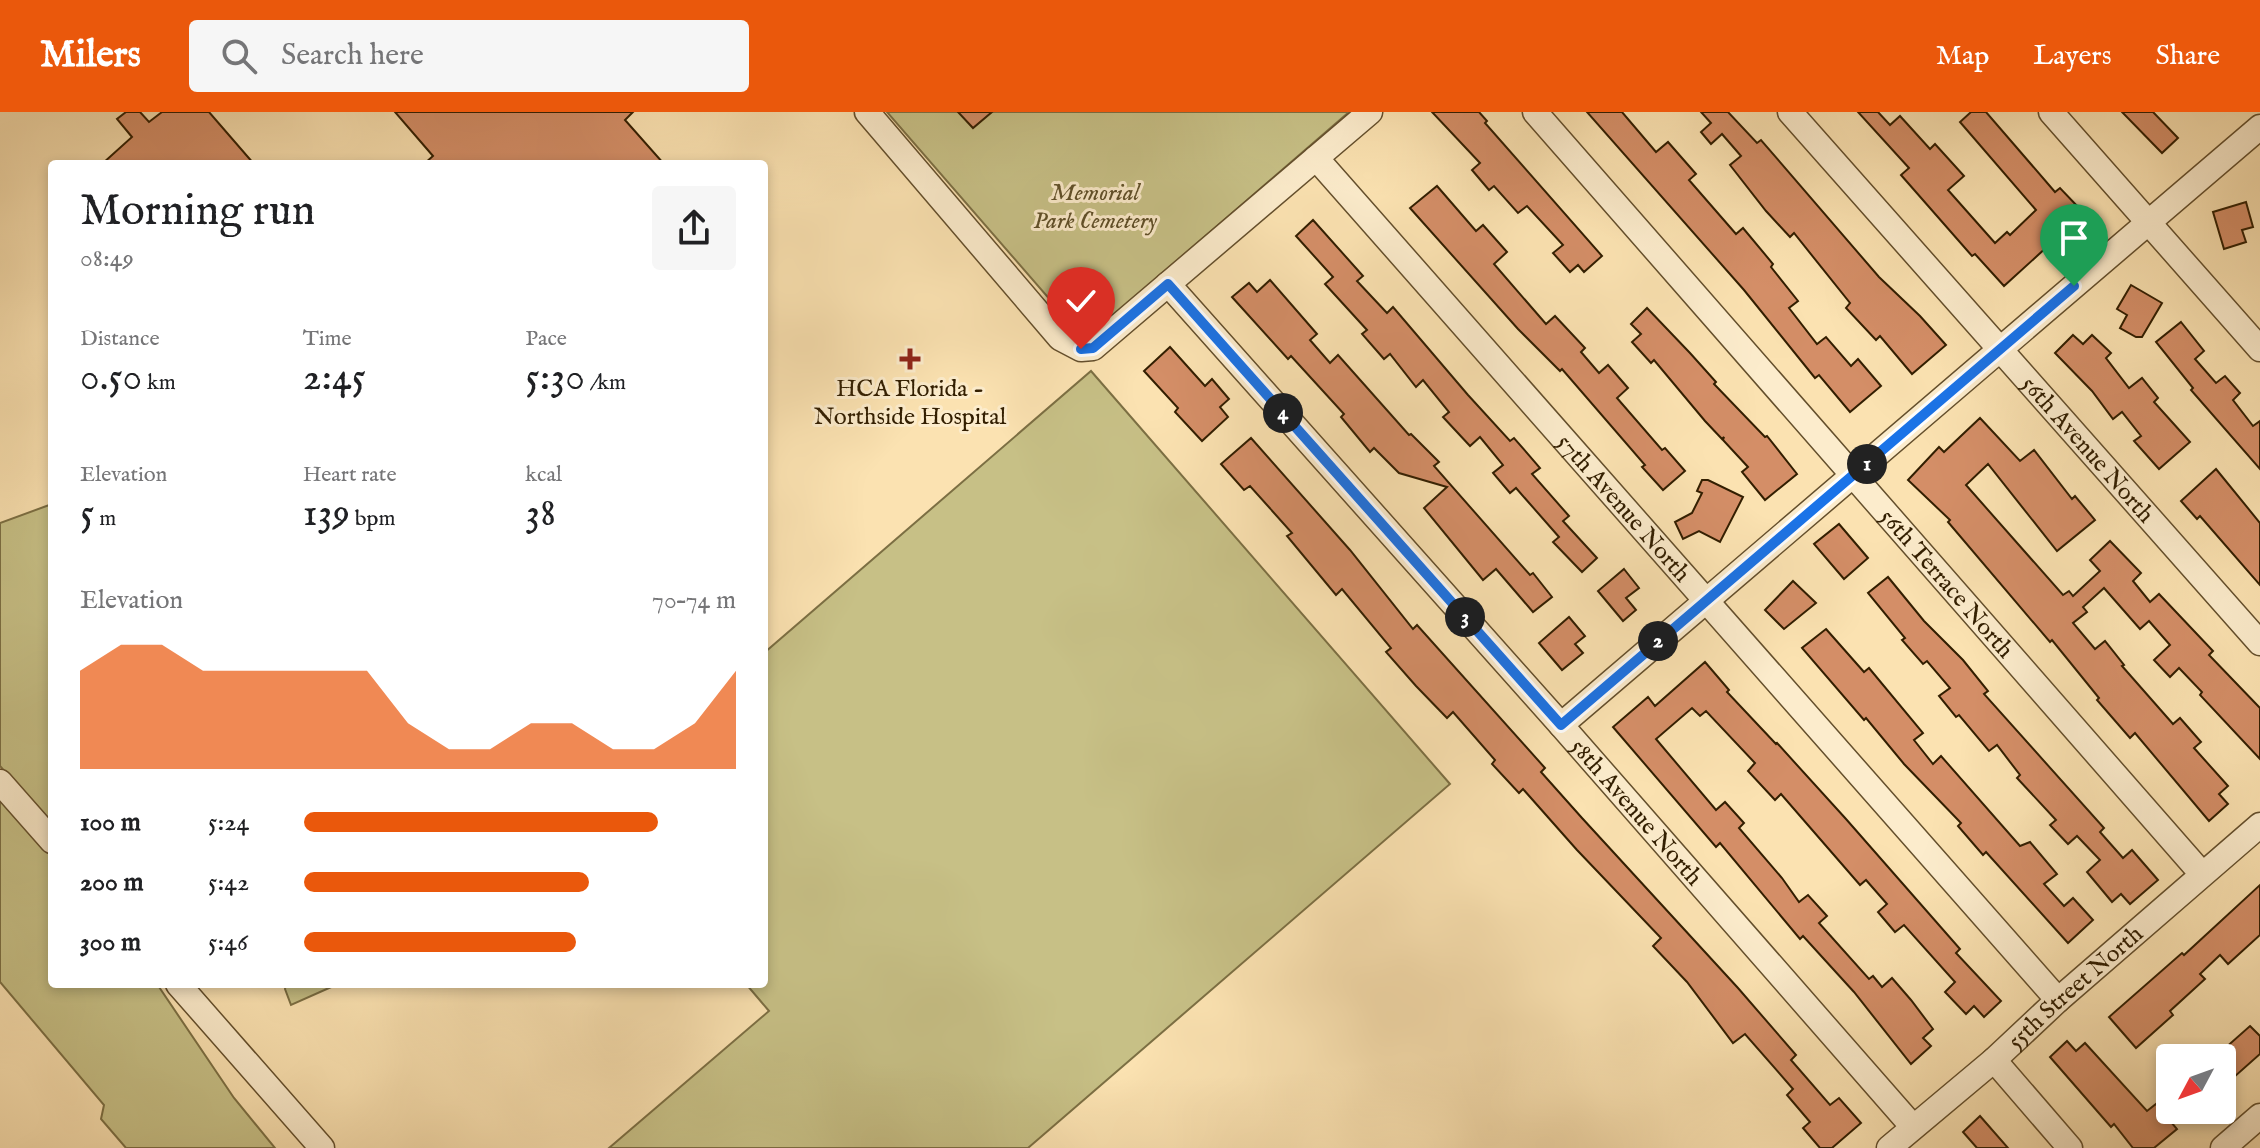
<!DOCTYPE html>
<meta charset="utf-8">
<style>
body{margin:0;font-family:"IM FELL English",serif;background:#f6f6f6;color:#202124;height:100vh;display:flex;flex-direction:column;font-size:30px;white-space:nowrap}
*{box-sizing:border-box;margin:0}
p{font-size:26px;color:#757577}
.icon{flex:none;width:44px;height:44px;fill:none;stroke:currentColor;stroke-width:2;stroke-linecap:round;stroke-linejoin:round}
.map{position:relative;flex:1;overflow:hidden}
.sheet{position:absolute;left:48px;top:48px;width:720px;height:828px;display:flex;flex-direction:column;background:#fff;border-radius:8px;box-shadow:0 4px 12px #0003}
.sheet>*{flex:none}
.needle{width:52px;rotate:229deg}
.fabs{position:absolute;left:2156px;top:932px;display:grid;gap:16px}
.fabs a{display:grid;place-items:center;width:80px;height:80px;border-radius:8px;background:#fff;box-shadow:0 4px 12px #0003;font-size:40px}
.pin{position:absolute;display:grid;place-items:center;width:68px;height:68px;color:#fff;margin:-82px -34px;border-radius:50% 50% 50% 0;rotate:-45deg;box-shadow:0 0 8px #0007}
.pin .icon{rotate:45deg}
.km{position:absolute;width:40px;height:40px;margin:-20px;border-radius:50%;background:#222;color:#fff;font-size:22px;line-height:40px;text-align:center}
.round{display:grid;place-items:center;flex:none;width:84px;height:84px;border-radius:8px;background:#f6f6f6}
.headline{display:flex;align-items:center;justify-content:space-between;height:136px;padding:0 32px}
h1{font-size:44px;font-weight:600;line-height:60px}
.metrics{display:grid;grid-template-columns:repeat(3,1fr);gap:12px;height:136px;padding:8px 32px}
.metrics div{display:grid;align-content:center}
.metrics b{font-size:40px;font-weight:600}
.metrics small{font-size:22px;font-weight:400}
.metrics p{font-size:22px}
.chart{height:224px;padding:16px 32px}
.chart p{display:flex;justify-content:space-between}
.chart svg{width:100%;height:144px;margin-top:8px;fill:#ea580c;opacity:.7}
ul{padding:0 32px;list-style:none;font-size:26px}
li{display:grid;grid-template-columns:128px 96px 1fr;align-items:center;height:60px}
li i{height:20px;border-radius:10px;background:#ea580c}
header{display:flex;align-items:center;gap:48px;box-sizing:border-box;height:112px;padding:0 40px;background:#ea580c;color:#fff}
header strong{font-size:38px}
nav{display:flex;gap:44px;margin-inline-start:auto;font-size:28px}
.search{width:560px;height:72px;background:#f6f6f6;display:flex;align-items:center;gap:20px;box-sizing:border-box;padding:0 28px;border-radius:8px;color:#757577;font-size:30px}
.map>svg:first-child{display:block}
.green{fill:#c7c086;stroke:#7c6f43;stroke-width:2}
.building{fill:#d48e67;stroke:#321e00;stroke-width:2}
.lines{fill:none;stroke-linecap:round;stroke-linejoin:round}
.minor-casing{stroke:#644f2c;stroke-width:27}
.minor{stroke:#fceccc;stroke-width:24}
.route-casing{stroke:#fff;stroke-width:16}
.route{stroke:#1a73e8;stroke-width:10}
.poi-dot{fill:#8f2418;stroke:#fceccc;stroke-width:3}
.labels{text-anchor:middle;stroke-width:6;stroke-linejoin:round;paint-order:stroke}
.park-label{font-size:24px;font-style:italic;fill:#5f4f28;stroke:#fceccc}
.poi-label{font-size:24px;fill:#321e00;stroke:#fceccc}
.street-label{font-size:24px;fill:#321e00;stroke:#fceccc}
</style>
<header>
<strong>Milers</strong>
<div class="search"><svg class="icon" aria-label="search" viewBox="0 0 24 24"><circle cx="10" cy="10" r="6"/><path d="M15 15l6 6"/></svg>Search here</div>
<nav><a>Map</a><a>Layers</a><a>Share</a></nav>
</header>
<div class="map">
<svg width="2260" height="1036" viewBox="0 0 2260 1036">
<rect width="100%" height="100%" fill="#fbe2b1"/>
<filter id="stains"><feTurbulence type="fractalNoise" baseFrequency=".0025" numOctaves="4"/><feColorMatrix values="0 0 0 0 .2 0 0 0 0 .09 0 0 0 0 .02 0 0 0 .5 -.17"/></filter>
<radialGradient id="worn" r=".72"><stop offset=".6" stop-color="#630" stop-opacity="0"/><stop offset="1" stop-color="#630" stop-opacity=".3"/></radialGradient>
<!-- green -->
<g class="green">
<path d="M887 0H1349L1085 228Z"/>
<path d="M1091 259 1450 672 1028 1036H609L769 899 746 872H764V541Z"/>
<path d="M52 392V713L0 654V411Z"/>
<path d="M0 686 52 745V872H157L234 986 275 1036H126L101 1007 104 993 0 870Z"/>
<path d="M286 872H338L291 893 285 877Z"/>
</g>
<!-- building -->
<g class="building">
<path d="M126 0H140L149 10 162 0H209L254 52H102L132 25 117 7Z"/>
<path d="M395 0H633L625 8 664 52H424L433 44Z"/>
<path d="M958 0H992L973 16Z"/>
<path d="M1432 0H1479L1487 9 1485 11 1602 144 1584 160 1578 153 1570 160 1553 141 1563 133 1527 94 1518 101 1494 74 1489 78 1472 58 1480 51Z"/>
<path d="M1587 0H1622L1656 40 1668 30 1696 62 1689 68 1736 122 1743 116 1773 152 1771 155 1798 189 1789 196 1817 232 1826 225 1851 254 1858 247 1881 274 1850 300 1819 263 1815 266 1744 178Z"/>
<path d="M1701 0H1728L1757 31 1761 28 1879 165 1920 204 1946 233 1912 262 1880 224 1876 228 1846 196 1850 191 1794 121 1790 125 1766 99 1730 53 1741 44 1722 22 1711 32 1701 20 1711 11Z"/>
<path d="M1858 0H1878L1890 13 1900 4 1930 37 1935 32 1964 64 1948 78 1995 131 2007 120 2010 123 2036 98 1960 10 1971 0H1986L2055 80 2060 76 2080 97 2071 105 2081 115 2054 140 2048 134 2004 174 1975 142 1972 144 1901 63 1909 56Z"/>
<path d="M2122 0H2153L2178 26 2162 41Z"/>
<path d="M1437 74 1476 119 1483 113 1507 140 1494 152 1546 212 1555 204 1585 236 1581 240 1599 261 1608 253 1628 276 1617 286 1662 338 1665 336 1685 359 1663 378 1642 355 1645 353 1562 257 1560 259 1518 217 1410 96Z"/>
<path d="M2246 90 2253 115 2242 118 2246 130 2224 137 2213 100Z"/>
<path d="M1313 108 1363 164 1357 169 1387 201 1393 195 1468 283 1510 329 1514 326 1540 356 1532 362 1569 404 1563 409 1597 446 1582 460 1553 430 1559 425 1516 376 1510 381 1493 361 1503 353 1480 325 1470 334 1443 305 1449 300 1423 268 1416 275 1390 242 1384 247 1362 222 1367 218 1325 172 1333 165 1296 124Z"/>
<path d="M1270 168 1317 222 1310 228 1330 251 1338 243 1409 323 1411 322 1439 350 1434 354 1530 463 1533 461 1552 485 1533 500 1496 457 1483 468 1424 396 1447 375 1399 361 1374 336 1370 340 1341 305 1344 302 1291 244 1288 247 1232 185 1249 171 1257 180Z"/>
<path d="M2131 173 2162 191 2142 225H2136L2120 216 2127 203 2117 197Z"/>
<path d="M1647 196 1690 241 1716 270 1714 272 1765 325 1767 324 1797 362 1765 388 1742 360 1748 355 1723 328 1724 325 1722 327 1705 309 1654 248 1651 251 1632 230 1641 222 1631 212Z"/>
<path d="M2181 210 2204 239 2195 247 2216 271 2225 264 2240 281 2233 288 2253 314 2260 309V357L2191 278 2193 276 2156 230Z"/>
<path d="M2073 223 2083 232 2092 223 2111 241 2106 246 2129 276 2142 266 2158 286 2154 290 2190 330 2159 357 2134 329 2141 324 2122 300 2113 307 2092 279 2055 241Z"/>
<path d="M1170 235 1205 274 1212 267 1229 287 1220 295 1228 305 1202 329 1175 300 1178 296 1144 259Z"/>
<path d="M1980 306 2020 349 2034 338 2072 387 2075 384 2095 408 2057 439 1988 352 1966 373 2063 483 2069 479 2073 484 2100 459 2090 448 2110 429 2141 461 2133 469 2150 490 2159 482 2213 539 2209 543 2260 596V647L2200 583 2202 580 2179 556 2170 565 2154 548 2170 533 2149 509 2140 517 2104 476 2083 495 2087 500 2073 511 2095 537 2105 529 2124 553 2122 554 2173 612 2180 606 2201 630 2194 636 2228 674 2219 682 2228 692 2209 709 2135 621 2130 626 2097 588 2099 586 2052 528 2050 530 1948 410 1950 408 1908 368 1939 335 1944 340Z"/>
<path d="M1251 326 1350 438 1413 517 1417 513 1545 656 1541 660 1582 706 1738 876 1796 943 1791 948 1830 993 1839 986 1861 1011 1832 1036H1820L1803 1016 1810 1010 1787 983 1793 977 1745 922 1733 931 1687 870 1653 834 1661 826 1577 738 1523 677 1519 681 1492 652 1495 648 1453 600 1447 606 1416 574 1386 540 1391 536 1342 477 1336 483 1287 424 1292 421 1250 374 1244 378 1221 352Z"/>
<path d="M2216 357 2260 411V473L2200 404 2197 407 2181 389Z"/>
<path d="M1702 368H1708L1743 385 1720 430 1699 419 1683 427 1675 410 1692 401 1702 381 1697 379Z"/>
<path d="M1839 412 1868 446 1844 467 1814 432Z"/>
<path d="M1624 457 1639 476 1626 486 1636 498 1623 509 1598 479Z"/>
<path d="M1888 465 1924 509 1963 548 1988 579 1984 582 2104 716 2100 720 2123 746 2132 738 2158 768 2130 792 2121 782 2112 790 2087 760 2100 748 2077 724 2068 732 2050 713 2056 708 2017 666 2020 663 1997 633 1989 639 1959 603 1956 605 1939 584 1950 576 1927 549 1923 552 1902 528 1905 526 1868 481Z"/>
<path d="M1793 469 1816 491 1784 517 1765 498Z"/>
<path d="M1569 505 1585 524 1575 532 1583 541 1562 558 1539 531Z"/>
<path d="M1826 517 1864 560 1869 556 1923 621 1914 628 1933 652 1941 644 2020 734 2030 730 2057 762 2044 772 2064 794 2073 786 2093 808 2068 831 1986 740 1983 743 1958 714 1961 711 1904 652 1866 606 1864 608 1802 536Z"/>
<path d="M1705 550 1729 578 1727 580 1776 632 1777 631 1846 707 1960 837 1956 841 2001 889 1984 905 1974 894 1966 902 1945 880 1955 870 1904 813 1895 820 1878 800 1887 792 1866 768 1860 773 1781 682 1775 688 1748 659 1755 651 1706 599 1700 604 1692 596 1656 627 1716 698 1725 690 1744 711 1739 716 1782 766 1799 790 1808 783 1827 804 1819 811 1869 867 1873 864 1882 875 1892 866 1911 888 1933 917 1923 926 1931 934 1911 952 1854 880 1803 824 1800 827 1720 731 1716 735 1613 615 1648 585 1655 594Z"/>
<path d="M2260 773V823L2228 852 2220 843 2200 862 2205 867 2170 899 2173 903 2136 936 2109 905 2182 841 2184 843Z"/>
<path d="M2250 914 2260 924V942L2233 966 2230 963 2222 971V946L2215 945Z"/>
<path d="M2067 929 2076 939 2085 931 2147 999 2156 992 2177 1017 2154 1036H2133L2114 1012 2111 1015 2050 945Z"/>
<path d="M1980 1004 2008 1036H1977L1963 1020Z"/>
</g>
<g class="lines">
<!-- minor casing -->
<g class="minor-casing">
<g id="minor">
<path d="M867 0 1060 226 1081 237 1093 236 1370 0"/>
<path id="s1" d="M1535 0 2202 762"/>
<path id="s2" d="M1790 0 2260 531"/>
<path d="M2051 0 2260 237"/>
<path id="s3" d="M1316 46 2058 888"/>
<path id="s4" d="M1168 172 1561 613 1913 1015"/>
<path d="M1561 613 2260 15"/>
<path d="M0 670 52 729"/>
<path d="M178 872 322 1036"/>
<path d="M1994 948 2070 1036"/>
<path id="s5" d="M1889 1036 1994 948 2058 888 2260 713"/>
<path d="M2223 1036 2260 1004"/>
</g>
</g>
<!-- minor -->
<use href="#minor" class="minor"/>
</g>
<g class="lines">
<!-- route casing -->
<g class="route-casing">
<path id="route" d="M1081 237 1093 236 1168 172 1561 613 2074 174"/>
</g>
<!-- route -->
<use href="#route" class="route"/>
</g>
<!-- markers -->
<path class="poi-dot" d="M906 235h8v8h8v8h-8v8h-8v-8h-8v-8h8z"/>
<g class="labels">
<!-- park labels -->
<g class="park-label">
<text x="1095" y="88">Memorial<tspan x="1095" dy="28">Park Cemetery</tspan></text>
</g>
<!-- poi labels -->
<g class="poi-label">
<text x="910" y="284">HCA Florida -<tspan x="910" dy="28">Northside Hospital</tspan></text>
</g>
<!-- street labels -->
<g class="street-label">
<text dy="8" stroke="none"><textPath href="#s2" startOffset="450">56th Avenue North</textPath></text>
<text dy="8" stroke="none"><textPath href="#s3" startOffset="466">57th Avenue North</textPath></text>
<text dy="8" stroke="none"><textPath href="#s1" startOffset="626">56th Terrace North</textPath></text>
<text dy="8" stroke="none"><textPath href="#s4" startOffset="706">58th Avenue North</textPath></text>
<text dy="8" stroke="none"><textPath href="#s5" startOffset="246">55th Street North</textPath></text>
</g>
</g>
<rect width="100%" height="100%" filter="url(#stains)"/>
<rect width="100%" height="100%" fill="url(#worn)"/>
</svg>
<div class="fabs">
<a><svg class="needle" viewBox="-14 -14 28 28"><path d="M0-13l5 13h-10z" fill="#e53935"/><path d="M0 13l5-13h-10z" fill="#757577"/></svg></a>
</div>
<div class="pin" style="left:2074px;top:174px;background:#1e9e55"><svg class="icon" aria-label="arrive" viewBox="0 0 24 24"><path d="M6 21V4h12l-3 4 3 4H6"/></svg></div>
<div class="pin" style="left:1081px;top:237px;background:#d93025"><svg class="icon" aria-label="check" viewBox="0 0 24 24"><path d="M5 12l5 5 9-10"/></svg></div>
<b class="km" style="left:1867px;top:352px">1</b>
<b class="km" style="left:1658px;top:529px">2</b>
<b class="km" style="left:1465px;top:505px">3</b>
<b class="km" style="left:1283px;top:301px">4</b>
<section class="sheet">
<div class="headline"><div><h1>Morning run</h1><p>08:49</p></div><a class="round"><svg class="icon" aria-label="share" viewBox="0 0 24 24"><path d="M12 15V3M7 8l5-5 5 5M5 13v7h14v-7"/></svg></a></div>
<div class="metrics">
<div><p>Distance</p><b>0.50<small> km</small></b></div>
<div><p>Time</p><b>2:45</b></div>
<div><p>Pace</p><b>5:30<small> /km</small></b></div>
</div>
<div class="metrics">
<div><p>Elevation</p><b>5<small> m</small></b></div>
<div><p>Heart rate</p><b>139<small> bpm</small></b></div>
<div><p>kcal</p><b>38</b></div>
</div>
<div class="chart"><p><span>Elevation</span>70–74 m</p>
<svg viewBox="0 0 160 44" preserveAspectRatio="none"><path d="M0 44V14L10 6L20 6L30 14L40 14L50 14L60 14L70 14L80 30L90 38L100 38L110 30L120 30L130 38L140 38L150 30L160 14V44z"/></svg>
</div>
<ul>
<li><b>100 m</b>5:24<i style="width:82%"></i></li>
<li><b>200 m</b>5:42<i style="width:66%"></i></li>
<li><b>300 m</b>5:46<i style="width:63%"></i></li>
</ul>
</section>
</div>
